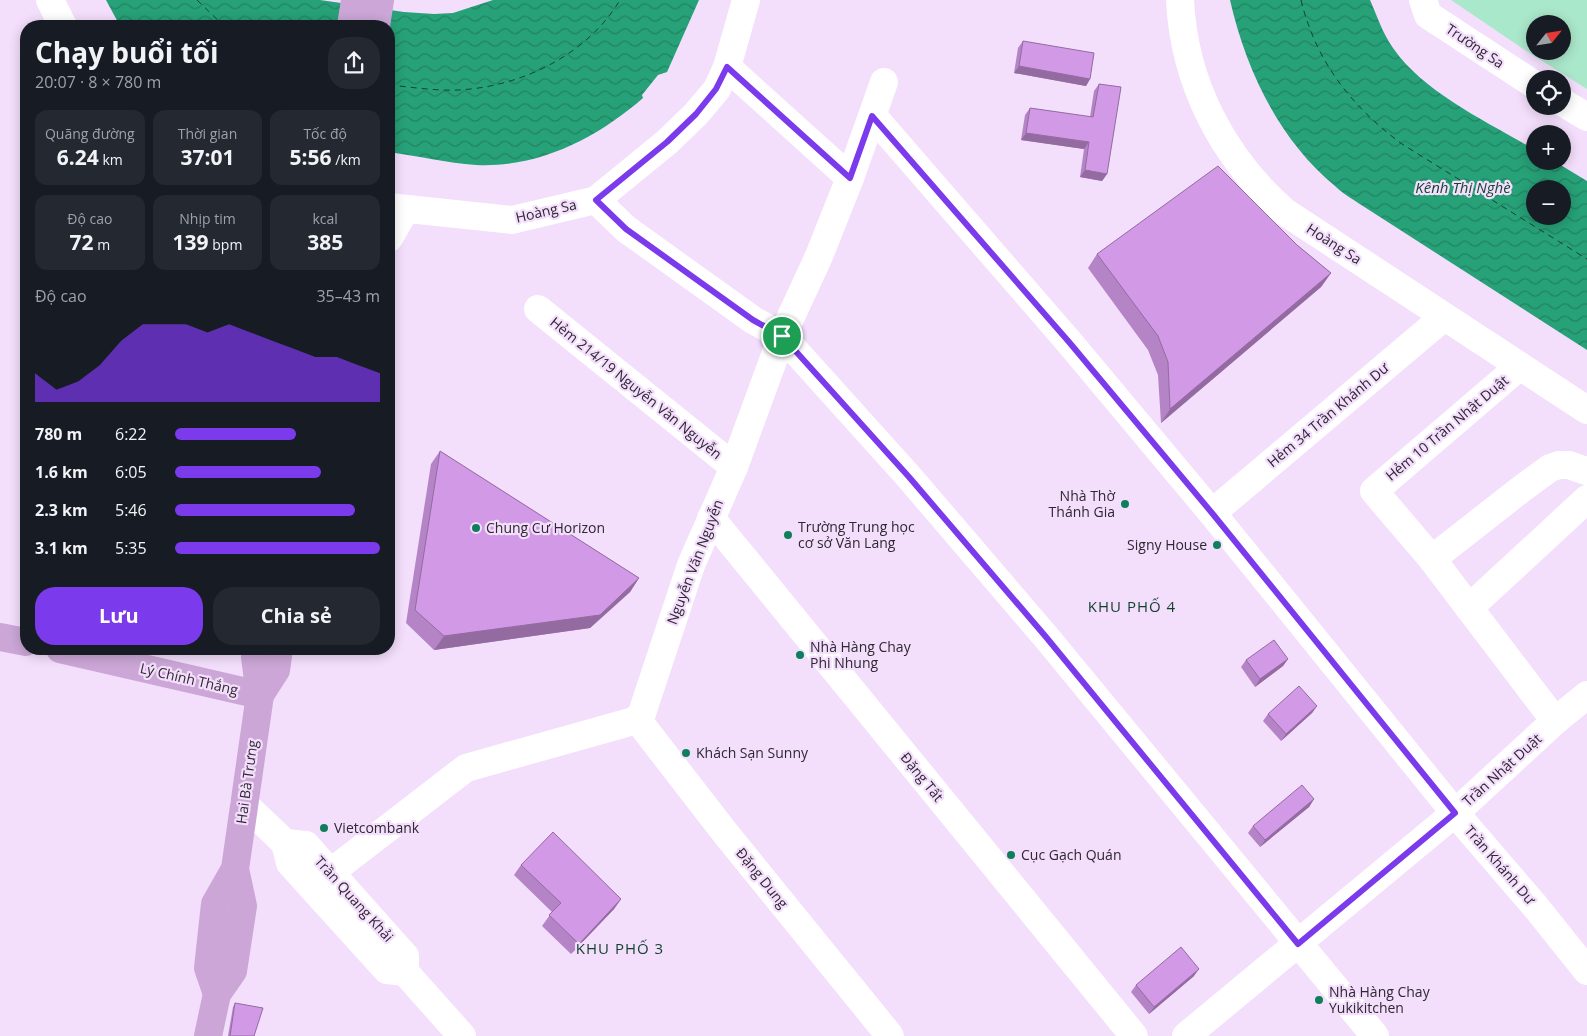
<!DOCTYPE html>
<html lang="vi">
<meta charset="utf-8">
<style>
body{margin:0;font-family:"Open Sans",sans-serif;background:#242831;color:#f1f3f6;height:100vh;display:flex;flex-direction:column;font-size:19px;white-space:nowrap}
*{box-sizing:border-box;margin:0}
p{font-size:16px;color:#9ea1a6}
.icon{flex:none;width:28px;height:28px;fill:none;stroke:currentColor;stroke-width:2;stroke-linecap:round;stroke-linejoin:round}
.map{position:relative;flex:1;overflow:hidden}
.panel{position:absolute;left:20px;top:20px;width:375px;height:635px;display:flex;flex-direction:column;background:#171b24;border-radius:20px;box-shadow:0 2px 12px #0003}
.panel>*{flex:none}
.needle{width:32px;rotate:60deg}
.controls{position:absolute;left:1526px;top:15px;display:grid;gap:10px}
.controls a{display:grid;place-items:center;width:45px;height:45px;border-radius:50%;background:#171b24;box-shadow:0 2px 12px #0003;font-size:25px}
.pin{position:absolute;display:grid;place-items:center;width:42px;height:42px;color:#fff;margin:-21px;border:2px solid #fff;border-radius:50%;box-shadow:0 1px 5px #0007}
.round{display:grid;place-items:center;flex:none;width:52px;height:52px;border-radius:20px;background:#242831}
.overview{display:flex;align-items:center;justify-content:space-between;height:85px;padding:0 15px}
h1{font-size:28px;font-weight:700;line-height:38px}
.figures{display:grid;grid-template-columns:repeat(3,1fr);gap:8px;height:85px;padding:5px 15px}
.figures div{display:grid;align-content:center;border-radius:12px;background:#242831;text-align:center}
.figures b{font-size:21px;font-weight:700}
.figures small{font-size:14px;font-weight:400}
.figures p{font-size:14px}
.chart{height:140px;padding:10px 15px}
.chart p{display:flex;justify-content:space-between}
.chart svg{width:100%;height:90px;margin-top:5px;fill:#7c3aed;opacity:.7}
.primary-button{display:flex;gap:10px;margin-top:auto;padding:10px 15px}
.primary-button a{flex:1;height:58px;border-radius:20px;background:#7c3aed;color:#fff;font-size:20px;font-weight:700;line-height:58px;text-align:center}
.primary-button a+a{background:#242831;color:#f1f3f6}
ul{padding:0 15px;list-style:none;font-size:16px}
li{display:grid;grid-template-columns:80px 60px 1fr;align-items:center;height:38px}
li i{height:12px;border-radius:6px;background:#7c3aed}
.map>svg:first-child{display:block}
.pitch{fill:#aae8cb;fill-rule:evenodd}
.water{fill:url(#water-waves);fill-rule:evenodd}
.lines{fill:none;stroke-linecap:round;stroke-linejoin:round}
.ferry{stroke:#134431;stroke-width:1;stroke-dasharray:6 5;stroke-linecap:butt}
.minor{stroke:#fff;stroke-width:28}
.major{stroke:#cba6d7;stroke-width:28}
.wall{fill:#b584c6}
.shaded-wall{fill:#936ba1}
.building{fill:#d299e6;stroke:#936ba1}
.route-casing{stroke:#fff;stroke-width:10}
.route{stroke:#7c3aed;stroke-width:6}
.poi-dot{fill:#0f7e5b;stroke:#f3defb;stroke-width:2}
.labels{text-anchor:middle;stroke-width:4.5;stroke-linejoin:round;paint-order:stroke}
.street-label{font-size:14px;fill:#2f2732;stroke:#f3defb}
.poi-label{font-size:14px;fill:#2f2732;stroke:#f3defb;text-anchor:start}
.water-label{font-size:15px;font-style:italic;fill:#134431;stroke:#f3defb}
.neighbourhood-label{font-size:15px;letter-spacing:1px;fill:#0e3e2d;stroke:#f3defb}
</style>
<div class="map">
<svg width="1587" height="1036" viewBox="0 0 1587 1036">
<defs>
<pattern id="water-waves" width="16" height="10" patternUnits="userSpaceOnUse" patternTransform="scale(1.25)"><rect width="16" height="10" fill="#27a177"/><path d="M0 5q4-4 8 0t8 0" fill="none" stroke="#228362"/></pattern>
</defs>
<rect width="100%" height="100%" fill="#f3defb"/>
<!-- pitch -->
<path class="pitch" d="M1451 0H1587V89L1531 54ZM1535 24H1562V51H1535Z"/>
<!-- water -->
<g class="water">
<path d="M106 0H320L404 12 434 14 453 13 493 0H699L667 72 658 75 642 95 643 98C597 138 539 168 476 165 447 163 418 156 389 152V26H120Z"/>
<path d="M1230 0H1370C1377 16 1383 34 1393 48 1424 93 1488 122 1535 150V161H1554L1587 181V350L1366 208C1356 201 1344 195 1335 186 1279 140 1246 70 1230 0ZM1535 189H1562V216H1535Z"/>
</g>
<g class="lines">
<!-- ferry -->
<g class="ferry">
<path d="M197 0 224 26"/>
<path d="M1301 0C1316 62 1352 107 1402 144L1587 259"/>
<path d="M389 85C411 87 435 91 458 90 521 87 587 55 620 0"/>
</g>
<!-- minor -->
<g class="minor">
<path d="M50 0 63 26"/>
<path d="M1180 0C1184 83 1223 158 1285 212L1587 410"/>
<path d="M1423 0 1428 15 1535 85"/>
<path d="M727 67 850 178"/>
<path d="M1562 102 1587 117"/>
<path d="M873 116 1069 342 1212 513 1455 813 1535 906 1587 971"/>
<path d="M596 200 626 229 753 320 782 336 909 477 1046 637 1375 1036"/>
<path d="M389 207 512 220 596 200 667 142 696 114 717 89 727 67 746 0"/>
<path d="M389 238 405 210"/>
<path d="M538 309 734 467"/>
<path d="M1520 366 1374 491 1432 559 1555 721"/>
<path d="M1212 513 1444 317"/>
<path d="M711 518 1134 1036"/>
<path d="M1432 559 1520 490 1550 468 1559 465H1569L1586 471 1587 470"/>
<path d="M1469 608 1587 499"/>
<path d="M637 719 726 834 890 1036"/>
<path d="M244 804 285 843 290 863 387 970 405 972 462 1036"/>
<path d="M285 843 306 845 405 956V972"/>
<path d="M331 872 466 768 630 722 637 719 642 713 691 565 734 467 782 336 819 256 850 178 884 82"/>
<path d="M1186 1036 1455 813 1555 721 1587 695"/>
</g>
<!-- major -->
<g class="major">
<path d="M351 26 355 0"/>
<path d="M376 26 380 0"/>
<path d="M0 637 26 642"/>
<path d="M60 649 260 695"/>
<path d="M260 695 276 670 279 649"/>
<path d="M217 994 208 968 215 904 235 869"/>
<path d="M208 1036 217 994 233 971 243 906 235 869 260 695 255 657 256 649"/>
</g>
</g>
<!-- wall -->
<g class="wall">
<path d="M1023 41 1090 79 1086 86 1014 73 1018 48Z"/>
<path d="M1099 84 1107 174 1102 181 1080 177 1084 149 1021 140 1025 115 1030 108 1090 117 1094 91Z"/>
<path d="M1297 245 1331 273 1321 287 1161 423 1158 375 1148 350 1088 268 1097 254Z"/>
<path d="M440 451 639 578 630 592 590 628 434 650 406 623 431 464Z"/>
<path d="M1288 659 1283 666 1255 687 1241 667 1246 660Z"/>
<path d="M1317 706 1312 713 1281 741 1263 721 1268 714Z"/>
<path d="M1314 799 1309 807 1260 847 1248 833 1253 826Z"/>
<path d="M521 865 621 899 614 909 571 954 542 926 552 912 514 875Z"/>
<path d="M1194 976 1149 1014 1131 992 1136 985Z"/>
<path d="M235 1003 254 1036H228L233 1007Z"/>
</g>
<!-- shaded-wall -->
<g class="shaded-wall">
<path d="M1019 66 1090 79 1086 86 1014 73Z"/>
<path d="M1026 133 1089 142 1084 149 1021 140Z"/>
<path d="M1085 170 1107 174 1102 181 1080 177Z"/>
<path d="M1331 273 1321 287 1161 423 1170 409Z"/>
<path d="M639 578 630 592 590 628 434 650 444 636Z"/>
<path d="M1288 659 1283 666 1255 687 1260 679Z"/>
<path d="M1317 706 1312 713 1281 741 1286 734Z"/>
<path d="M1314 799 1309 807 1260 847 1265 840Z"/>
<path d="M621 899 614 909 571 954 579 944Z"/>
<path d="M1199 969 1194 976 1149 1014 1154 1007Z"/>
</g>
<!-- building -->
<g class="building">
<path d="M1023 41 1094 53 1090 79 1019 66Z"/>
<path d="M1099 84 1121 87 1107 174 1085 170 1089 142 1026 133 1030 108 1093 117Z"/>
<path d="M1218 166 1297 245 1331 273 1170 409 1168 362 1158 336 1097 254Z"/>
<path d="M440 451 639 578 600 615 444 636 415 610Z"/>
<path d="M1274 640 1288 659 1260 679 1246 660Z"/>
<path d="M1299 686 1317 706 1286 734 1268 714Z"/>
<path d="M1302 785 1314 799 1265 840 1253 826Z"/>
<path d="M553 832 621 899 579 944 549 915 561 903 521 865Z"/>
<path d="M1181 947 1199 969 1154 1007 1136 985Z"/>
<path d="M235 1003 263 1008 254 1036H230Z"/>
</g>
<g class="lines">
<!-- route casing -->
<g class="route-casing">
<path id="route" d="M727 67 850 178 872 116 1069 342 1212 513 1455 813 1298 944 1046 637 909 477 782 336 753 320 626 229 596 200 667 142 696 114 716 89Z"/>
</g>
<!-- route -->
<use href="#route" class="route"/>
</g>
<!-- markers -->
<g class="poi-dot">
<circle cx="1125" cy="504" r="5"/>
<circle cx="476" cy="528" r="5"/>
<circle cx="788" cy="535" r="5"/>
<circle cx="1217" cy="545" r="5"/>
<circle cx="800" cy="655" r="5"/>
<circle cx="686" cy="753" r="5"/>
<circle cx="324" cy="828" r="5"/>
<circle cx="1011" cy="855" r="5"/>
<circle cx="1319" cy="1000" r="5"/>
</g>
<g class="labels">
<!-- street labels -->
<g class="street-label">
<text transform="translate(1475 46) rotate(34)" y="5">Trường Sa</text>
<text transform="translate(546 211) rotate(-13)" y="5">Hoàng Sa</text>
<text transform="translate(1334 244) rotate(33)" y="5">Hoàng Sa</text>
<text transform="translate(636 388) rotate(39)" y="5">Hẻm 214/19 Nguyễn Văn Nguyễn</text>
<text transform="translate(1328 415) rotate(-40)" y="5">Hẻm 34 Trần Khánh Dư</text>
<text transform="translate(1447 428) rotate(-40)" y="5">Hẻm 10 Trần Nhật Duật</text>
<text transform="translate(695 562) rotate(-69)" y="5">Nguyễn Văn Nguyễn</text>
<text transform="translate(189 679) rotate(13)" y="5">Lý Chính Thắng</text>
<text transform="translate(1502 770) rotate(-42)" y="5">Trần Nhật Duật</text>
<text transform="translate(922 777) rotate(51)" y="5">Ðặng Tất</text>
<text transform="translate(247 782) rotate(-82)" y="5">Hai Bà Trưng</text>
<text transform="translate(1500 865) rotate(49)" y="5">Trần Khánh Dư</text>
<text transform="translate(762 878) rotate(51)" y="5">Đặng Dung</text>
<text transform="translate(354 899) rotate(48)" y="5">Trần Quang Khải</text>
</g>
<!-- poi labels -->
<g class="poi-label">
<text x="1115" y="501" text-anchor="end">Nhà Thờ<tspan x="1115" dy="16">Thánh Gia</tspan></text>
<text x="798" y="532">Trường Trung học<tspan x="798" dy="16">cơ sở Văn Lang</tspan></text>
<text x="486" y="533">Chung Cư Horizon</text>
<text x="1207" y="550" text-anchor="end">Signy House</text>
<text x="810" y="652">Nhà Hàng Chay<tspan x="810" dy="16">Phi Nhung</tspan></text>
<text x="696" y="758">Khách Sạn Sunny</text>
<text x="334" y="833">Vietcombank</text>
<text x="1021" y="860">Cục Gạch Quán</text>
<text x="1329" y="997">Nhà Hàng Chay<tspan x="1329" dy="16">Yukikitchen</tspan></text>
</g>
<!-- water labels -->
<g class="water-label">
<text x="1463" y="193">Kênh Thị Nghè</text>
</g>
<!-- neighbourhood labels -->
<g class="neighbourhood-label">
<text x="1132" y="612">KHU PHỐ 4</text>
<text x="620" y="954">KHU PHỐ 3</text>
</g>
</g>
</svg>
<div class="controls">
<a><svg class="needle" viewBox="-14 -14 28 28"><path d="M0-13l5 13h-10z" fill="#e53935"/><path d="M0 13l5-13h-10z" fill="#9ea1a6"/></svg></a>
<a><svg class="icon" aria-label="locate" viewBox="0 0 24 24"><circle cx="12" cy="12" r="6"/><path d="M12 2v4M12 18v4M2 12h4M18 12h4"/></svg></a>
<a>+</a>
<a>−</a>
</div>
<div class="pin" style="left:782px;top:336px;background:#1e9e55"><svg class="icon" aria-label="arrive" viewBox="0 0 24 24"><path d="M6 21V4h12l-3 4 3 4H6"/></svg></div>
<section class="panel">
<div class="overview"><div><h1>Chạy buổi tối</h1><p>20:07 · 8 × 780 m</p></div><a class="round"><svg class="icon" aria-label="share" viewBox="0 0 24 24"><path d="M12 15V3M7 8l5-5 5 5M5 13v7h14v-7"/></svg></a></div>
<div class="figures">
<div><p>Quãng đường</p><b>6.24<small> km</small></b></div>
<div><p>Thời gian</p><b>37:01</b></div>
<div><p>Tốc độ</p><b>5:56<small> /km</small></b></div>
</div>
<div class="figures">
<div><p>Độ cao</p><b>72<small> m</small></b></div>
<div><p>Nhịp tim</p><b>139<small> bpm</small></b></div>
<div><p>kcal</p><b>385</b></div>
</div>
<div class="chart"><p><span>Độ cao</span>35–43 m</p>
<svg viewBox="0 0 160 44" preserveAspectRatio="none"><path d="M0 44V30L10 38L20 34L30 26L40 14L50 6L60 6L70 6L80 10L90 6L100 10L110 14L120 18L130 22L140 22L150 26L160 30V44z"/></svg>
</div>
<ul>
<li><b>780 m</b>6:22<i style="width:59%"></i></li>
<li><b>1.6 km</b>6:05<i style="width:71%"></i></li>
<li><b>2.3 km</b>5:46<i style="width:88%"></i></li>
<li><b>3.1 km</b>5:35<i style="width:100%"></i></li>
</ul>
<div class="primary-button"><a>Lưu</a><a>Chia sẻ</a></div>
</section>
</div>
